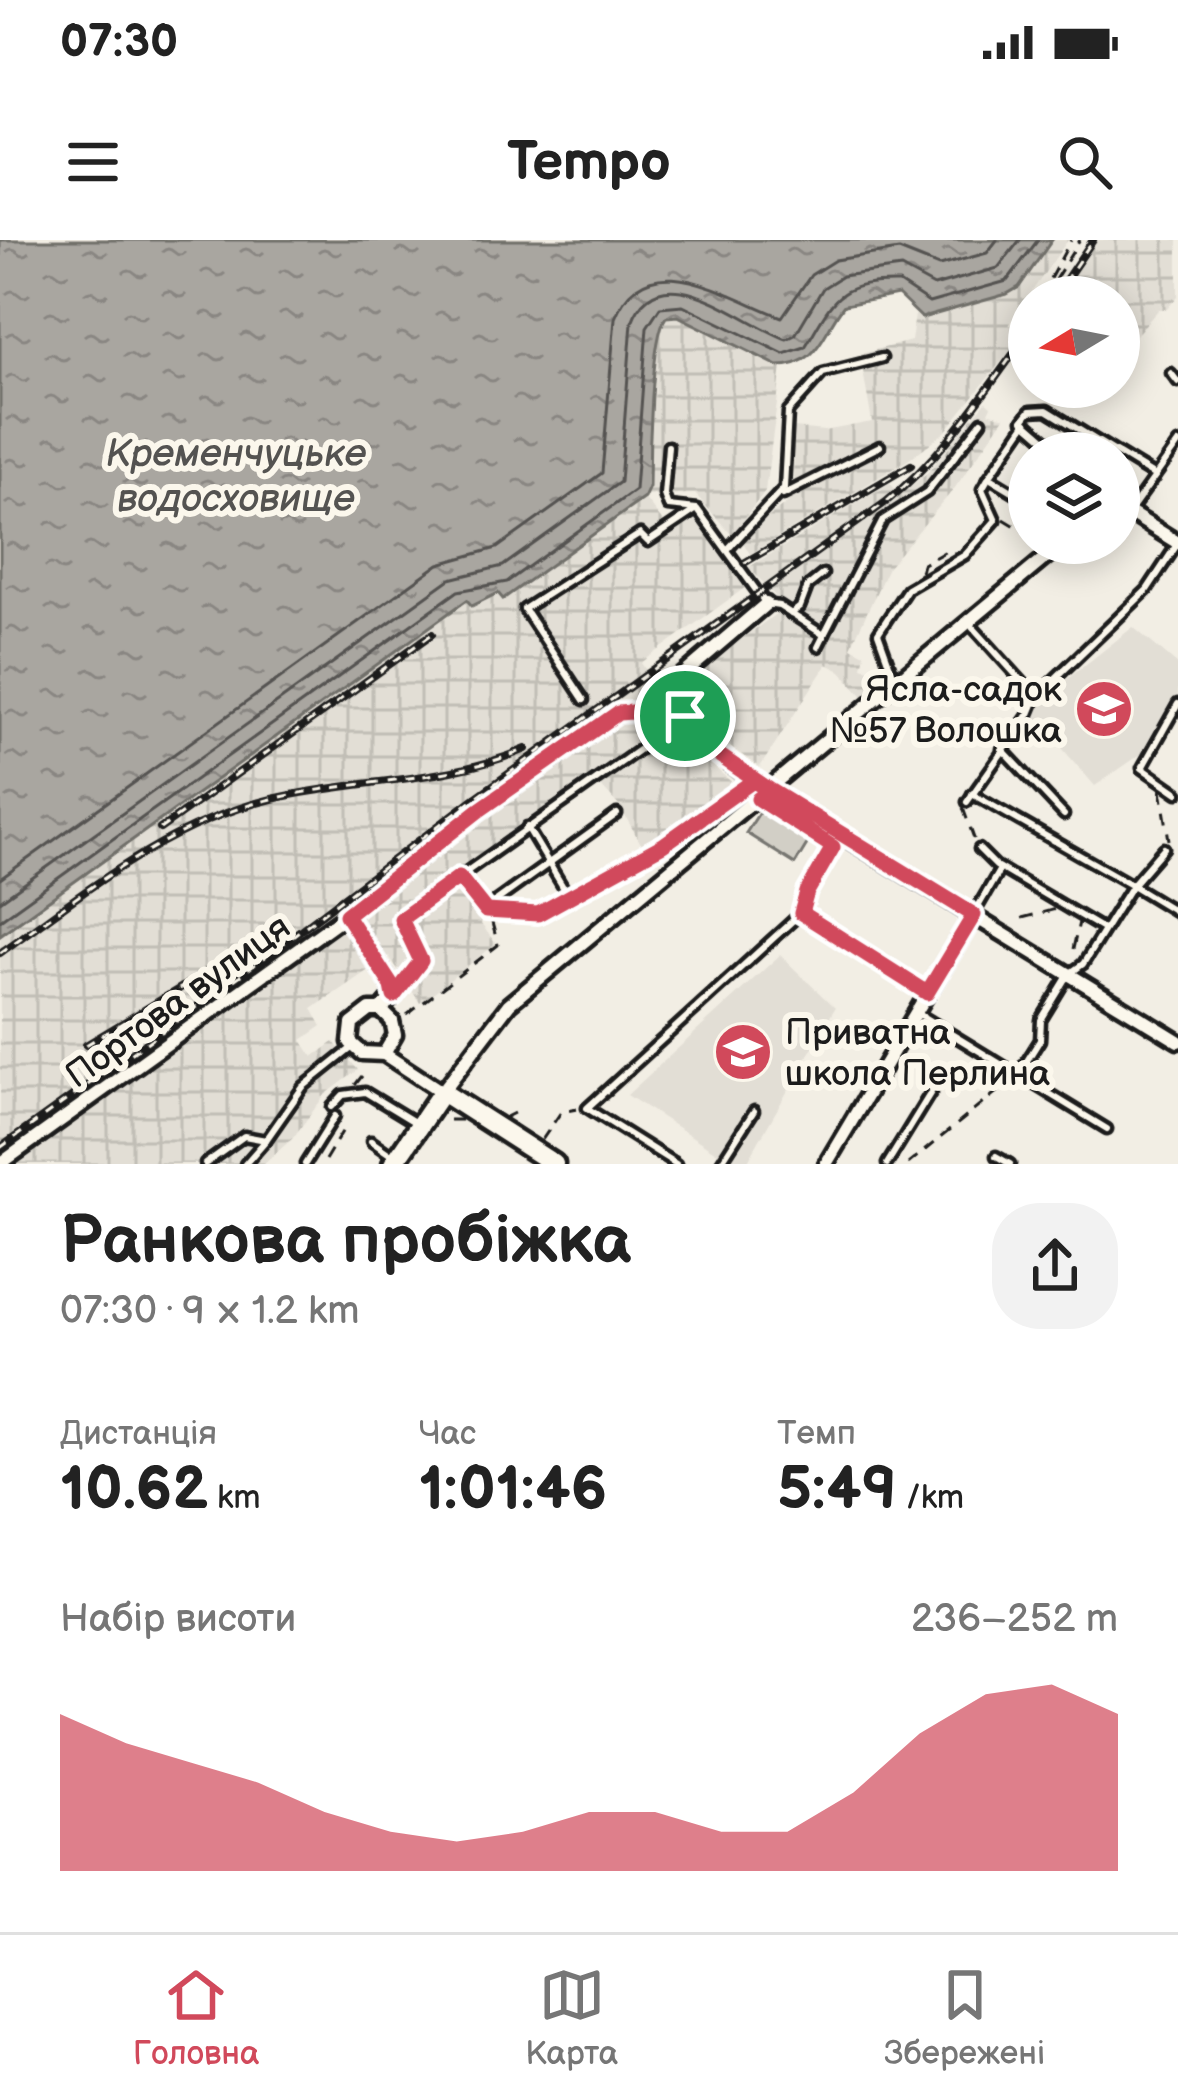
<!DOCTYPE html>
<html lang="uk">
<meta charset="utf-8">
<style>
body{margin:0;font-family:"Balsamiq Sans",sans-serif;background:#f2f2f2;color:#222;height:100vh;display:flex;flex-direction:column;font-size:45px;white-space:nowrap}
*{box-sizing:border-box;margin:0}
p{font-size:39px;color:#767676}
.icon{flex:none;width:66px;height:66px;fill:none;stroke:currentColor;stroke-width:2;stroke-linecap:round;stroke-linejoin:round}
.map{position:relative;height:924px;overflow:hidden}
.details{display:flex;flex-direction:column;background:#fff;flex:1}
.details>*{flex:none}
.needle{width:78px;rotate:260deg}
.buttons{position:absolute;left:1008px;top:36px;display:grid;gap:24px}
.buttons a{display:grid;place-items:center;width:132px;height:132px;border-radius:50%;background:#fff;box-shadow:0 6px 30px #0003;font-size:60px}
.pin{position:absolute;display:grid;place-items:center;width:102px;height:102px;color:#fff;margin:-51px;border:6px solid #fff;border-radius:50%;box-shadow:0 3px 12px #0007}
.round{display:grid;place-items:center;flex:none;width:126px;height:126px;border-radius:48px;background:#f2f2f2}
.summary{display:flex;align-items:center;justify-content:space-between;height:204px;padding:0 60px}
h1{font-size:66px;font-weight:600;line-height:90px}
.stats{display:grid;grid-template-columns:repeat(3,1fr);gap:18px;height:204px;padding:12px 60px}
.stats div{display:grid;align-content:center}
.stats b{font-size:60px;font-weight:600}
.stats small{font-size:33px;font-weight:400}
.stats p{font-size:33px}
.chart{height:336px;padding:24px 60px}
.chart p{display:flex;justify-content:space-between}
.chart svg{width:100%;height:216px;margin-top:12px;fill:#d1495b;opacity:.7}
.status{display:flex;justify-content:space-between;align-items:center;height:84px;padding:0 60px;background:#fff;direction:ltr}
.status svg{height:33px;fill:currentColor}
header{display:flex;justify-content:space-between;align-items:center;height:156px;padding:0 60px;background:#fff;font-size:54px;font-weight:600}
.tabs{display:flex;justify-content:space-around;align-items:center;height:168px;border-top:3px solid #e0e0e0;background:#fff;font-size:33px;color:#767676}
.tabs a{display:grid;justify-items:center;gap:6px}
.tabs .selected{color:#d1495b}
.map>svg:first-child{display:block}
.built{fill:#e2ded5}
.industrial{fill:url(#industrial-grid)}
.pitch{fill:#d2cfc6;stroke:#777671;stroke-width:3}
.water{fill:url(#water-ripples);stroke:#716f6b;stroke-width:3}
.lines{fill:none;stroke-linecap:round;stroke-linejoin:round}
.shore{stroke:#545351;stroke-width:3}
.lane-casing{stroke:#1c1c1c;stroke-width:15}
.street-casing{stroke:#1c1c1c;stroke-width:21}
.secondary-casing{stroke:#1c1c1c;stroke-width:27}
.path{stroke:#1c1c1c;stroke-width:3;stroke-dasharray:12 9;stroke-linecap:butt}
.lane{stroke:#fbf7ec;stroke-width:6}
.street{stroke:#fbf7ec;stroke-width:12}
.secondary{stroke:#fbf7ec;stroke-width:18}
.rail-casing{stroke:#1c1c1c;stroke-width:8}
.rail{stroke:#fbf7ec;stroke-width:3;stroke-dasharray:9;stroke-linecap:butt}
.route-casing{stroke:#fff;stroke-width:24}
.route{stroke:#d1495b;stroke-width:15}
.labels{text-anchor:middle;stroke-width:12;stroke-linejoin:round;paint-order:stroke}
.poi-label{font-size:36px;fill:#1c1c1c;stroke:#fbf7ec;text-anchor:end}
.street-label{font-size:36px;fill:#1c1c1c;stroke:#fbf7ec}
.water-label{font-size:39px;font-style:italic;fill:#545351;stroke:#fbf7ec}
</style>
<div class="status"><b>07:30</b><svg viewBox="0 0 49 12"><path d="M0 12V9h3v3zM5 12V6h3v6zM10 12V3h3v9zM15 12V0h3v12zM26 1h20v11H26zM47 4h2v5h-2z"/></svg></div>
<header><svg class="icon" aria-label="menu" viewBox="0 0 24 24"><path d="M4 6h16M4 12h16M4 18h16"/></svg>Tempo<svg class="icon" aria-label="search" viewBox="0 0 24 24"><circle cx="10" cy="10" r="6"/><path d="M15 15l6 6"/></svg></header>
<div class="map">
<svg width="1178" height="924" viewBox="0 0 1178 924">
<defs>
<pattern id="industrial-grid" width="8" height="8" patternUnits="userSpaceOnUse" patternTransform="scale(3)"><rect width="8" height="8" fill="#e2ded5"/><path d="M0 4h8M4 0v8" fill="none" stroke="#c1beb6"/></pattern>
<pattern id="water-ripples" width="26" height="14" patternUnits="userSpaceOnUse" patternTransform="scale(3)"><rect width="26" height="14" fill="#a9a6a0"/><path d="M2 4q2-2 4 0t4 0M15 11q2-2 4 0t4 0" fill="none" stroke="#898682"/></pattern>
</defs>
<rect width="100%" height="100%" fill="#f2eee4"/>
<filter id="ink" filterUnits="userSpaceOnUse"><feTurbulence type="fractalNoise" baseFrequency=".00833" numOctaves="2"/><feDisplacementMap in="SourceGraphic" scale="24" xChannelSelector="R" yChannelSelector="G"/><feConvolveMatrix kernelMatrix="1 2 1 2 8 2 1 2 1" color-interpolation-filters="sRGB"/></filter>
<g filter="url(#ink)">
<!-- built -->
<g class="built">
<path d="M1133 387 1178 425V455L1144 512 1095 546 1036 478 1041 460Z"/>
<path d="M780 715 835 768 746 924H735L627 855Z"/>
</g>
<!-- industrial -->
<g class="industrial">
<path d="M1052 0H1068L1009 84 1024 93 945 192 908 220 750 314 741 299 793 258 794 188 824 191 872 182 860 114 911 101 915 75 922 78 1014 51Z"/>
<path d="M1097 0H1178V56L1167 69H1159L1119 114V57H1058Z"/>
<path d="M678 76 782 127 765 251 732 295 695 254 647 255 650 175 654 161 659 88 666 77Z"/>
<path d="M986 162 991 166 988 172 1005 177 954 249 888 327 851 407 865 414 862 427 882 432 891 442 867 461 841 431 827 424 760 527 712 495 683 448 685 440 780 371 786 376 790 373 749 327 890 243 900 255 928 232Z"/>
<path d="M644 258 672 293 698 274 746 347 641 423 671 465 659 487 677 495 736 546 644 609 620 567 599 544 462 645 484 676 481 684 496 704 420 763 389 716 312 769 322 786 302 800 313 817 334 802 340 810 335 813 339 819 342 822 348 818 358 830 325 855 292 899 263 924H0V695L467 360 483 362 499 353 504 359Z"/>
</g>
<!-- pitch -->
<path class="pitch" d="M764 565 812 596 795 624 746 593Z"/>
<!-- water -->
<path class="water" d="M0 0H1052L1019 47 1007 54 922 78 898 55 844 65C822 93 819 126 778 126L678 76 666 77C651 96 649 217 649 247L644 258 503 359 498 353 472 366 467 360 0 695Z"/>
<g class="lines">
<!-- shore -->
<g class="shore">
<path d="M0 639 439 324 497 308 602 233 615 78C645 0 728 57 782 77L811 35 835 20 899 10 939 26 987 13 997 0"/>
<path d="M0 661 450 339 503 326 620 242 632 82C658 8 743 84 787 99L795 95 823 48 842 36 901 28 934 46 998 28 1020 0"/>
<path d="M0 680 458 351 507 342 635 250 647 87 660 67 683 65 784 114 805 107C834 59 836 42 899 43L929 63 1007 41 1038 0"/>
</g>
<!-- lane casing -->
<g class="lane-casing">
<g id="lane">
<path d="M1171 133 1178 142"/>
<path d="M1026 183 989 237 1029 261"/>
<path d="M668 206 664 255 668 266 697 269 766 364 779 366 824 395 883 280 927 252 982 181"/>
<path d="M1061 213 1023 180 1030 171 1047 170 1117 213"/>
<path d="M1119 214 1155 236"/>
<path d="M783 255 880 206"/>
<path d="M1131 270 1178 204"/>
<path d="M727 310 784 248 788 172 823 133 882 118"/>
<path d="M791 374 800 367 808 346 823 334"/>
<path d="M970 384 1036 457 1147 350 1178 303"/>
<path d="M818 407 824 395"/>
<path d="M895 440 878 393 907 349 965 315 996 280 982 249 989 237"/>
<path d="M584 460 524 369 640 294 648 302 694 271"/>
<path d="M1178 464 1142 528 1178 553"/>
<path d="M667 490 459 637 486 671 538 674 663 605 753 541"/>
<path d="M1002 509 1064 575"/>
<path d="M972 554 1132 645 1164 608"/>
<path d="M967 562 1029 474 1036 457"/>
<path d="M527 587 569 657"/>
<path d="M979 609 996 626 1101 688"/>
<path d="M489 666 617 574"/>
<path d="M975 672 1000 629"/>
<path d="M801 673 807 652 839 596"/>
<path d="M395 753 421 721 401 679 459 637"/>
<path d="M917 773 1107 889"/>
<path d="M1018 835 1040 800 1041 780 1069 734 1083 724 1132 645 1178 673"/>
<path d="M332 867 343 855 365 852 416 883"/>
<path d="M371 901 394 917"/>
<path d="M996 916 1010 924"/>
<path d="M205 924 244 896 266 900 303 847 353 807"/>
<path d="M245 924 266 900"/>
<path d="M305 924 335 876"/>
<path d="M676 924 587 868 801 673 926 752"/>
<path d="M720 924 754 871"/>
<path d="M887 924 944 831"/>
</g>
</g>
<!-- street casing -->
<g class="street-casing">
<g id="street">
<path d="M1119 266 1178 303"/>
<path d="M766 364 677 440C670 484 723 518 753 541L1178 801"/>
<path d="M346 675 392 746 393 756 381 770H370L352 784 350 802 362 813 384 814 442 852 509 764 1063 303"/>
<path d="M381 770 392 781 395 795 384 814"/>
<path d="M0 924 346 675 478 571 618 473 632 472 670 488 684 476"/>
<path d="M826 924 974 675"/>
</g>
</g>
<!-- secondary casing -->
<g class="secondary-casing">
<path id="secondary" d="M393 924 442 852 554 924"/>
</g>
<!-- path -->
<g class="path">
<path d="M1040 57 1071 0"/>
<path d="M1044 57 1080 0"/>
<path d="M1029 88V93"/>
<path d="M1004 279 1029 294"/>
<path d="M921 332 923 324 946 311 955 313"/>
<path d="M1161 550 1169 600"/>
<path d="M769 566 826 603"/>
<path d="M963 568 976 604"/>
<path d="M1022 678 1056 669"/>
<path d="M1073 709 1079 682"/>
<path d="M407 775 498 705 491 679"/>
<path d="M355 845 362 836"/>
<path d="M504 878 514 873"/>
<path d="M449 880H461"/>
<path d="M542 900 561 872 577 869"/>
<path d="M325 920 343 890"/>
<path d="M908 924 1009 842"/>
</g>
<!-- lane -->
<use href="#lane" class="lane"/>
<!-- street -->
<use href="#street" class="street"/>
<!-- secondary -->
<use href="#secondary" class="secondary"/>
<!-- rail casing -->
<g class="rail-casing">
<g id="rail">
<path d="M1054 57 1093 0"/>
<path d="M744 323 911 225"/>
<path d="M160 589 432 394"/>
<path d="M0 713C85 652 167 584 272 559 355 539 447 543 526 509"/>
<path d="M86 805 270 694"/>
<path d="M0 908 245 732 475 558 886 262C946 213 984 153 1029 92"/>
</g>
</g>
<!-- rail -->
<use href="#rail" class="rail"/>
</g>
</g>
<g class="lines" filter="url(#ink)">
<!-- route casing -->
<g class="route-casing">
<path id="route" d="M685 476 670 488 632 472 618 473 478 571 346 675 392 746 394 756 421 721 401 679 459 637 486 671 538 674 663 605 753 541 770 550 974 675 927 753 801 673 807 652 833 607 758 559 770 550 710 509 685 476"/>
</g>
<!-- route -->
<use href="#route" class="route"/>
</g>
<!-- icons -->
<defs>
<g id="school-disc" transform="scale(3)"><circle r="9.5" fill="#d1495b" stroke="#fbf7ec"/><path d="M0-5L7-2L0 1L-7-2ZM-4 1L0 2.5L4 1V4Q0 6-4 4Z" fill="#fff"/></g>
</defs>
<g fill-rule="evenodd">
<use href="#school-disc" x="1104" y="469"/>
<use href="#school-disc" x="743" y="812"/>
</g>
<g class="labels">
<!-- poi labels -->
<g class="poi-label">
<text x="1062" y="461">Ясла-садок<tspan x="1062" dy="41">№57 Волошка</tspan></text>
<text x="785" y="804" text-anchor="start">Приватна<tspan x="785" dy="41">школа Перлина</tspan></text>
</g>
<!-- street labels -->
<g class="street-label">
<text transform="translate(177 760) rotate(-36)" y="13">Портова вулиця</text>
</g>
<!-- water labels -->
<g class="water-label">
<text x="236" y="226">Кременчуцьке<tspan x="236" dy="45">водосховище</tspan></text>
</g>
</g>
</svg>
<div class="buttons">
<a><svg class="needle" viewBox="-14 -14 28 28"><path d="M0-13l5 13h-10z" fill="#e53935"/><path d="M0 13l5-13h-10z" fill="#767676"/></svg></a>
<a><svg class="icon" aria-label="layers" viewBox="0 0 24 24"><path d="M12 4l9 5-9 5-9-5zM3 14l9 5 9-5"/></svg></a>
</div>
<div class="pin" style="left:685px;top:476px;background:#1e9e55"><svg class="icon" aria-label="arrive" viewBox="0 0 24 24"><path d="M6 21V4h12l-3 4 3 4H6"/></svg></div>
</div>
<section class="details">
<div class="summary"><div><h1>Ранкова пробіжка</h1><p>07:30 · 9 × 1.2 km</p></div><a class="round"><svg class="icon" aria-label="share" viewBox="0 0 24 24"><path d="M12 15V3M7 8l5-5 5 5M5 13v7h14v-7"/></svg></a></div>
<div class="stats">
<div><p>Дистанція</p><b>10.62<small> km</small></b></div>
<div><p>Час</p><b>1:01:46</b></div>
<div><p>Темп</p><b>5:49<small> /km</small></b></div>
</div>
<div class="chart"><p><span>Набір висоти</span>236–252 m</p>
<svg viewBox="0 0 160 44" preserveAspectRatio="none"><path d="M0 44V12L10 18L20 22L30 26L40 32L50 36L60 38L70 36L80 32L90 32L100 36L110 36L120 28L130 16L140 8L150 6L160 12V44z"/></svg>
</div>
</section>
<nav class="tabs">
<a class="selected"><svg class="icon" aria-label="home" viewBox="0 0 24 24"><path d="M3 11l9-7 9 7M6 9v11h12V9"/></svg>Головна</a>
<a><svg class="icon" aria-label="map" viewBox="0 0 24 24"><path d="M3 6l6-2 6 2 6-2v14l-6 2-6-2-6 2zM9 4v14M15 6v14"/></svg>Карта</a>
<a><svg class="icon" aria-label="saved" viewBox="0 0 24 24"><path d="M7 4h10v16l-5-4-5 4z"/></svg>Збережені</a>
</nav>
